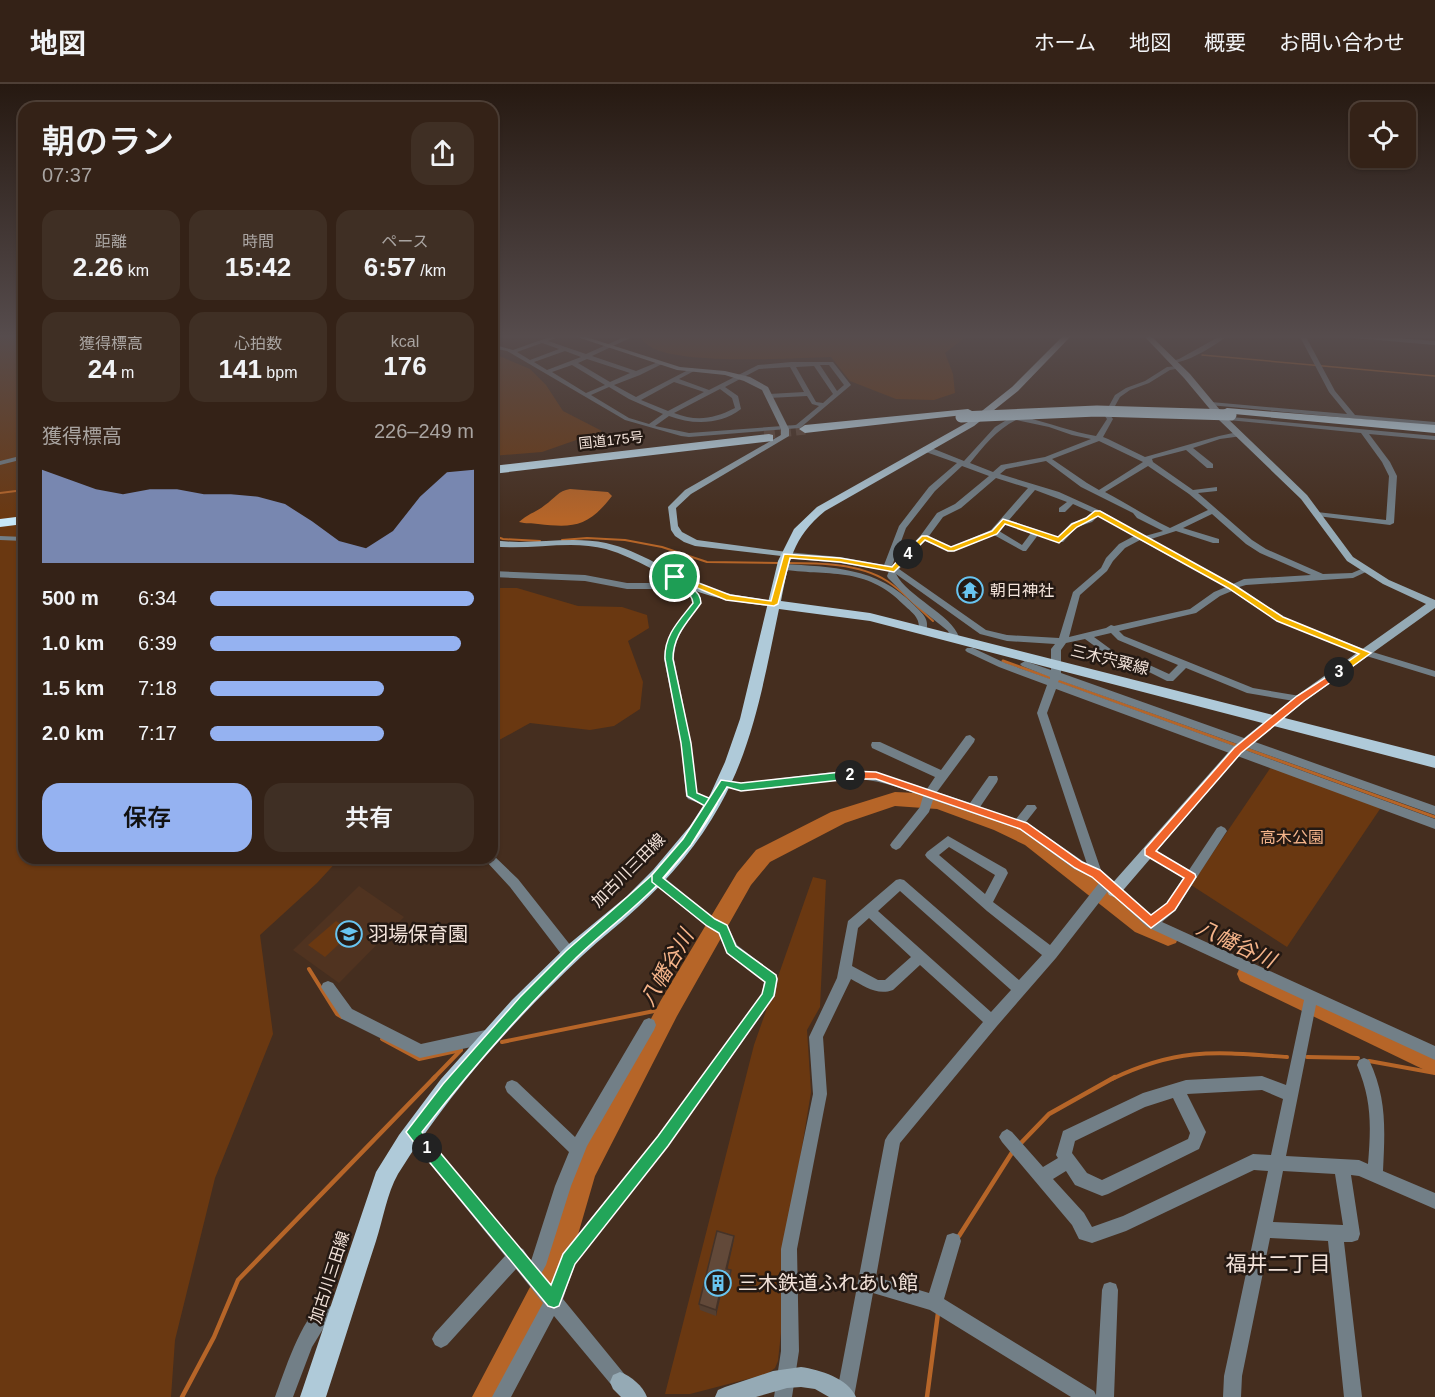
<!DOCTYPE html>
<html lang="ja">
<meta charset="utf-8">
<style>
body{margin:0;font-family:Arial,"Noto Sans JP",sans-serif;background:#3f2f24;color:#f1f3f6;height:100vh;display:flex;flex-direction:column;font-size:22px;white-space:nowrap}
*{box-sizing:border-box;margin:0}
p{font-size:20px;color:#a9a4a1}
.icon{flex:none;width:33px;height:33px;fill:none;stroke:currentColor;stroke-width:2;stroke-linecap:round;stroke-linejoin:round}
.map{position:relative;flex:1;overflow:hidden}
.details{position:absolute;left:18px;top:18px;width:480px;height:762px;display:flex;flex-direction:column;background:#342217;border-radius:18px;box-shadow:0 2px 4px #0004,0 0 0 2px #4e3f36}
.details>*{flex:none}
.fabs{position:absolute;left:1350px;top:18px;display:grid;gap:12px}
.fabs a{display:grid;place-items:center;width:66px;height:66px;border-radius:12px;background:#342217;box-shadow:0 2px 4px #0004,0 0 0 2px #4e3f36;font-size:30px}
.pin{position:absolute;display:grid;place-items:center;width:51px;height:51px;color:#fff;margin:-26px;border:3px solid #fff;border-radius:50%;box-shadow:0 2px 6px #0007}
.km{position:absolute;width:30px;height:30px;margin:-15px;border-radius:50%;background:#222;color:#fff;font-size:16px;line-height:30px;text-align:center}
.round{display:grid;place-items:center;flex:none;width:63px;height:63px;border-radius:18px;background:#3f2f24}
.headline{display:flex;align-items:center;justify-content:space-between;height:102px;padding:0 24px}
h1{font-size:33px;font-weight:600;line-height:45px}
.metrics{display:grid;grid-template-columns:repeat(3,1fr);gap:9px;height:102px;padding:6px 24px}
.metrics div{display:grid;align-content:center;border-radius:15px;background:#3f2f24;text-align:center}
.metrics b{font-size:26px;font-weight:600}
.metrics small{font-size:16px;font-weight:400}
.metrics p{font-size:16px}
.chart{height:168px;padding:12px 24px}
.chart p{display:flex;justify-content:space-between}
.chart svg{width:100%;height:108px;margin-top:6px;fill:#95b2f1;opacity:.7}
.cta{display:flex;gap:12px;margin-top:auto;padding:12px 24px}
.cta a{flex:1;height:69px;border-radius:18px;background:#95b2f1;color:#111;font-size:24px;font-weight:600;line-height:69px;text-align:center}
.cta a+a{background:#3f2f24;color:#f1f3f6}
ul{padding:0 24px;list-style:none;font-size:20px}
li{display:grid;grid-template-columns:96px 72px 1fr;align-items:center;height:45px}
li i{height:15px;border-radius:8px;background:#95b2f1}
header{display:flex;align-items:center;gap:36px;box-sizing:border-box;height:84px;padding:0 30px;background:#342217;border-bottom:2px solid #4e3f36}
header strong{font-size:28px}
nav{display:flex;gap:33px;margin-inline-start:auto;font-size:21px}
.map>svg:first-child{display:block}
.built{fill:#503320}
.green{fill:#6a3811}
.water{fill:#b66528}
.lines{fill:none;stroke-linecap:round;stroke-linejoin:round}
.stream-far4{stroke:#b66528;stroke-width:1.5}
.stream-far3{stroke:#b66528;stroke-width:2}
.stream-far2{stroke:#b66528;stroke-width:3}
.stream-far1{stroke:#b66528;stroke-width:4}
.stream{stroke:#b66528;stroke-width:4.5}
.river{fill:#b66528;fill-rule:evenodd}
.highway-tunnel{stroke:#5f493b;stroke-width:11;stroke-dasharray:11 5;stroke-linecap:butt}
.street{fill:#727f87;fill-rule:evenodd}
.secondary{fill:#95aab5;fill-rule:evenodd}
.primary{fill:#afcad9;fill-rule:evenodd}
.highway{fill:#c7e8f9;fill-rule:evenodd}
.highway-bridge{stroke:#c7e8f9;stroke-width:11}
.wall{fill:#543f31}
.shaded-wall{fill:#453328}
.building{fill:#624939;stroke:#453328;stroke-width:1.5}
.split-1{fill:#22a559;stroke:#fff;stroke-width:1.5}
.split-2{fill:#22a559;stroke:#fff;stroke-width:1.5}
.split-3{fill:#f0652b;stroke:#fff;stroke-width:1.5}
.split-4{fill:#f5b400;stroke:#fff;stroke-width:1.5}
.split-5{fill:#f5b400;stroke:#fff;stroke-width:1.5}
.labels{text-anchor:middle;stroke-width:5;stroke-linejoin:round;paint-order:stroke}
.far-street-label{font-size:14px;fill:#f2e2d9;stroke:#241913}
.poi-label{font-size:16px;fill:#f2e2d9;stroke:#241913;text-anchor:start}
.street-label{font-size:16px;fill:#f2e2d9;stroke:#241913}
.park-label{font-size:16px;fill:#f5b48a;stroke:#241913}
.near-poi-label{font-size:20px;fill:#f2e2d9;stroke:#241913;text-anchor:start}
.near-water-label{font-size:21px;font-style:italic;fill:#f5b48a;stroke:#241913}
.near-neighbourhood-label{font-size:21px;fill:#f2e2d9;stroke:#241913}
</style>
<header>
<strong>地図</strong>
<nav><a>ホーム</a><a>地図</a><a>概要</a><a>お問い合わせ</a></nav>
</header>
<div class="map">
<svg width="1435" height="1313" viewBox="0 0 1435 1313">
<rect width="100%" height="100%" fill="#452e1f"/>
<!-- built -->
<path class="built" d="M359 802 404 833 339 899 293 866Z"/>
<!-- green -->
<g class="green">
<path d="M0 251H24V774H340L317 799 260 851 273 950 215 1094 175 1256 171 1313H0Z"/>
<path d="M639 251H968L945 269 953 290 955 309 934 316 896 315 850 297 831 273C794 274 674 282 648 261 644 259 641 254 639 251Z"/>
<path d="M492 269 530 285 546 301 563 327 602 347 542 368 492 372Z"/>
<path d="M492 504H517L578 522 622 523 647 531 649 544 628 557 643 598 640 625 614 642 590 646 530 639 492 660Z"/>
<path d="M1271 683 1382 722 1287 863 1191 801Z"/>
<path d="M813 793 826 796 820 923 807 946 811 1008 798 1088 778 1277 775 1284 767 1290 690 1310H665L754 961Z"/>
<path d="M336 837 352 848 325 873 308 861Z"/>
</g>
<!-- water -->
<path class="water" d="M570 405 608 408 612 412C588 443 574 444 538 440 532 439 526 440 519 438 529 429 537 428 545 421 555 414 558 407 570 405Z"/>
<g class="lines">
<!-- stream-far4 -->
<path class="stream-far4" d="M1202 271 1435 292"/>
<!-- stream-far3 -->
<g class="stream-far3">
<path d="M0 409 24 406"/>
<path d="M492 451 503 455 540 457"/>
<path d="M562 456 587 454 625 456 662 463 707 478 780 479"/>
<path d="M786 479C818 479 859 479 887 497 904 508 918 524 933 537"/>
</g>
<!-- stream-far2 -->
<g class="stream-far2">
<path d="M1003 577 1238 662"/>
<path d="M1244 664 1435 733"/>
</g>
<!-- stream-far1 -->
<g class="stream-far1">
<path d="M309 885 337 930 342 933"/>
<path d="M382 955 419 975 461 966"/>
<path d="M502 958 669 924"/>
<path d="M1307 973 1358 974"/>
<path d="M1369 977 1435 989"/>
<path d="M433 995 461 966"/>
<path d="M1112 995C1179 963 1216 968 1287 973"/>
</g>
<!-- stream -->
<g class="stream">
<path d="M1020 1060 1049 1030 1115 993"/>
<path d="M959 1152 1013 1067"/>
<path d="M182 1313 214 1253 238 1196 435 993"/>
<path d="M927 1313 938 1229"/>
</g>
<!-- river -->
<g class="river">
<path d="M895 708 938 710 1008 734 1039 749 1151 834 1176 845 1179 852 1176 859 1168 862 1135 848 1025 761 994 746 937 725 895 722 845 739 770 778 751 801 677 932 595 1092 566 1192 505 1313H472L539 1186 574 1079 661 916 737 789 756 766 831 728Z"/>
<path d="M1248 880 1435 966V991L1240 897 1237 890 1240 883Z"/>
</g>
<!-- highway-tunnel -->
<path class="highway-tunnel" d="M764 350 805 345"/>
<!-- street -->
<g class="street">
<path d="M492 251H497L492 254Z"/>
<path d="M555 251H563L548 257 586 270 624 253 623 251H629L630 254 592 272 636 287 658 278H662V280L640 291 614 301 636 313 692 284 694 285V287L679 295 709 306 758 281 791 278H833L851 301 800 344 689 353 681 352 625 336 507 267 492 264V260L513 266ZM542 259 559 265 530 276 517 268ZM565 267 581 273 547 286 534 278ZM587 275 630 289 610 298 578 279ZM572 281 605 301 586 309 552 288ZM820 281H829L844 301 837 307ZM814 282 833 310 823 319 816 318 796 283ZM790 283 804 308 769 310 766 312 769 314 807 312 812 320 819 322 796 341 689 349 655 342 669 332C693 341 720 341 741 325L738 312 725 303 759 285ZM674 298 704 308 668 327 641 316ZM609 303 629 315 663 330 649 340 629 334 591 311ZM720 305 732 314 735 324C713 335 697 338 674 329Z"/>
<path d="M1222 251H1229C1217 260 1182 283 1169 278L1179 275Z"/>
<path d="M1299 251H1305L1335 307 1355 331 1435 338V342L1209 321V319L1211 318 1347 330 1329 308Z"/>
<path d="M1340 251H1360L1435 257V261L1343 253Z"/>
<path d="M1167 283 1178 282 1181 284 1170 286 1149 299 1130 306 1120 313 1110 331 1113 335 1103 353 1108 355 1145 373 1219 352 1233 349 1242 350V352L1220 355 1193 364 1213 380V384H1207L1186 366 1155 374 1152 375 1153 378 1193 406 1217 403V407L1198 409 1252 456 1266 465 1323 490 1352 489 1366 483 1370 486 1353 494 1246 501 1239 503 1283 533 1366 566 1435 587V593L1360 570 1277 537 1232 507 1220 512 1196 529 1119 547 1124 552 1253 604 1300 612 1305 615 1304 617 1300 618 1247 609 1186 584 1173 597H1167L1139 583 1114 576 1085 555 1066 559 1061 566V589L1435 722V731L1059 596 1058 598 1435 735V745L1056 605 1047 629 1101 786 1151 831 1167 819 1183 794 1145 771 1143 768 1145 765 1149 763 1153 765 1189 786 1217 744 1221 742 1225 744 1227 747 1225 750 1175 827 1162 838 1435 962V976L1316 921 1286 1072 1359 1076 1368 1080C1371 1042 1372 1017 1357 981L1359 976 1364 974 1369 976C1387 1014 1385 1045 1383 1087L1435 1109V1125L1359 1092 1351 1091 1360 1150 1358 1156 1352 1158H1344L1362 1313H1344L1328 1157 1270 1154 1242 1292 1241 1313H1223L1224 1292 1268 1087 1254 1086 1126 1147 1092 1159 1079 1155 1072 1141 1002 1058 999 1053 1002 1048 1007 1045 1012 1048 1043 1083 1058 1074 1056 1071 1063 1047 1143 1009 1186 996 1262 992 1286 1001 1304 916 1147 843 1108 807 1056 874 997 942 900 1059 876 1193 929 1209 947 1151 953 1149 959 1151 961 1157 944 1215 1094 1307 1096 1311 1102 1206 1104 1200 1110 1198 1116 1200 1118 1206 1114 1313H1071L930 1226 873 1209 854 1313H836L885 1056 888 1051 983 938 920 881 893 906C877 912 864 902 851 895L823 953 827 1010 797 1165 799 1267 792 1313H774L781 1267V1165L813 1010 809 953 837 894 848 837 896 796 900 795 904 796 1019 896 1042 871 987 827 927 774 925 771 927 768 948 752 1006 785 1008 789 993 818 1050 861 1099 799 1092 793 1074 785 1019 745 933 716 929 728 900 764 896 766 892 764 890 761 892 758 920 723 923 712C894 702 872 693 841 695 802 698 757 713 720 702L719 699 720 696 724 695 741 699 842 687 876 688 927 705 935 693 872 664 871 661 872 658H880L941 686 966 652 970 651 975 655 974 658 937 708 970 719 989 692H997L998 695 997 698 980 723 1016 735 1027 721H1035L1037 724 1026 738 1087 780 1037 629 1047 601 999 583 967 568 965 566 967 564H973L1005 579 1050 595V593L1022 582 1020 580 1025 577 1051 586V565L1055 560 1007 557 980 550 896 490C908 513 952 531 959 553L954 556 951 555 948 547 913 519 888 494 887 492 889 487 840 479 787 474 783 471 787 468 840 473 884 481 899 442 929 403 957 379 923 367V363H929L964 377 995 343 1013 332H1024L1025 333C1049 339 1072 348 1096 352L1107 335 1104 331 1115 311 1126 304 1145 297ZM1016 336 1049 343 1072 351 1091 355 1045 373 1001 381 993 388 970 379C983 363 996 346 1016 336ZM1099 357 1143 378 1099 406 1087 399 1052 375ZM1046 377 1081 403 1133 429 1137 434 1163 447 1145 452 1101 427 1059 408 1000 390 1006 385ZM962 382 989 392 955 420 937 429 921 451 892 482 906 444 935 407ZM1148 382 1189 410 1208 426 1170 444C1147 433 1128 420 1105 408ZM996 394 1028 404 991 446 951 463 929 452 943 433 961 424ZM1035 406 1067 418 1059 424V428H1065L1073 420 1093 429 1086 434 1071 439 1058 453 1009 436ZM1212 430 1246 460 1260 469 1311 491 1244 495 1233 500 1151 455 1176 447 1213 459H1219V455L1183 444ZM1098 432 1134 452 1119 460 1106 474 1101 484 1073 508 1059 554 1007 551 986 546 899 485 925 457 951 468 994 451 1023 467H1026L1038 451 1057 458H1063L1077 443 1092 438ZM1005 440 1031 449 1022 461 999 447ZM1140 456 1226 503 1214 508 1190 525 1114 542 1111 541 1106 544 1069 553 1080 511 1107 487 1113 477 1125 464ZM1111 549 1118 556 1178 581 1169 590 1145 579 1120 572 1094 553ZM949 763 995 791 985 810 939 771ZM900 807 1011 906 991 928 878 827ZM869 834 911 873 885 896H878L852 882 858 844ZM1262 1006 1283 1015 1271 1071 1253 1070 1123 1132 1092 1143 1084 1129 1053 1095 1066 1087 1075 1101 1102 1112 1108 1110 1199 1065 1206 1048 1187 1010ZM1173 1014 1190 1049 1188 1055 1102 1096 1087 1089 1072 1069 1075 1057 1145 1023ZM1283 1087 1335 1090 1343 1141 1273 1138Z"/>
<path d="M1220 332 1435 352V356L1369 350 1390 378 1397 392 1394 439 1390 441 1317 432 1313 430 1317 428 1386 436 1389 392 1382 378 1361 349 1218 335 1217 334Z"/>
<path d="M24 371V375L0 381V377Z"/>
<path d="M0 452 24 453V457L0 456Z"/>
<path d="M783 480C832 483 877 483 914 521 923 530 930 535 926 548H920C919 544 919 538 917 535 915 530 908 525 904 521 865 481 828 493 780 485V481Z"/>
<path d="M492 487 585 491 627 499H679L695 505 701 514V519C688 539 675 549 674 575L691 659 697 709 716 717 718 720 716 723 712 724 688 715 686 712 681 659 664 575C665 551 679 537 693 519V514L689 509 678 505H627L585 497 492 493Z"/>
<path d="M492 770 518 795 575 867 577 871 575 875 570 877 565 875 510 803 486 777 484 774H492Z"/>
<path d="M656 789 660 790 715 835 727 841 737 861 776 891 778 895 775 912 668 1062 575 1180 563 1215 626 1292 629 1298 626 1304 620 1307 614 1304 554 1232 511 1313H492L543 1219 516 1185 447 1261 441 1264 435 1261 432 1255 435 1249 505 1172 408 1053 405 1048 408 1043 413 1040 418 1043 520 1164 523 1165 531 1177 555 1102 569 1068 507 1008 505 1003 507 998 512 996 517 998 575 1053 644 936 649 934 654 936 656 941 654 946 587 1062 571 1102 546 1181 541 1190 551 1201 563 1169 658 1052 762 910 764 897 727 869 718 849 707 843 652 798 650 794 652 790Z"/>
<path d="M328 897 333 899 352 925 421 960 490 945 495 947 497 952 495 957 490 959 420 974 342 935 321 903 323 899Z"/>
<path d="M322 1222 340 1223 346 1226 349 1232 346 1238 340 1241 326 1240 312 1263 293 1313H275C283 1292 302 1231 322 1222Z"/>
</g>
<!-- secondary -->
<g class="secondary">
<path d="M571 251H580L680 283 725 287 750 293 768 303 789 345V352L691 410 676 424 678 442 682 448 697 456 787 468 790 469V473L695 462 684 458 675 452 671 446 668 423 685 406 781 351V345L762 306 744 297 725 291 677 286Z"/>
<path d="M1143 251H1150L1190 290 1225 332 1307 411 1353 473 1389 496 1435 516V524L1304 618 1241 669 1119 811 1114 813 1109 811 1107 807 1109 803 1233 663 1296 612 1426 520 1383 500 1347 477 1301 415 1219 336 1184 294Z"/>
<path d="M492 456C530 462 569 451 606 459 641 467 670 489 702 502 725 511 750 513 774 517L779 520 774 523C747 519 719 516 693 506 664 493 637 474 606 465 570 455 529 467 492 462Z"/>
<path d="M801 1283C820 1286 848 1294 856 1313H829L815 1305 801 1303 787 1304 756 1313H715L718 1306 725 1303 773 1287Z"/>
<path d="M620 1288C631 1292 643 1302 647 1313H621L613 1305 610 1298 613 1291Z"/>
</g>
<!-- primary -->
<path class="primary" d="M1064 251H1072L1018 307 974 342 825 427C792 454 789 478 781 517L870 529 1435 672V684L870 537 779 525C765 591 754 661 720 721 699 759 671 793 638 823 620 840 600 855 582 872 513 937 448 1010 398 1090 387 1109 383 1136 376 1157 359 1209 343 1261 326 1313H300L376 1088 399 1051 441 995 512 916 569 860 627 812 653 786 690 742 710 711 725 678 740 635 778 477 794 445 817 423 968 338 1012 303Z"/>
<!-- highway -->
<g class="highway">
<path d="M1227 324 1435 341V349L1223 329 1221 327Z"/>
<path d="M968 325 974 328 972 330 805 349 799 345 805 341Z"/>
<path d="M769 350 773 351V357L492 390V382Z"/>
<path d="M24 432V440L0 443V435Z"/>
</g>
<!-- highway-bridge -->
<path class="highway-bridge" d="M961 333 1097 327 1231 331"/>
</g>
<!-- wall -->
<path class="wall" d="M734 1152 733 1160 727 1185 731 1186V1193L728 1207 722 1206 716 1232 700 1226 699 1220Z"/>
<!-- shaded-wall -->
<g class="shaded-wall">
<path d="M734 1152 733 1160 726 1192V1185Z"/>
<path d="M722 1199V1206L716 1232V1226Z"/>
</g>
<!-- building -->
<path class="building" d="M717 1147 734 1152 726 1185 731 1186 728 1201 722 1199 716 1226 699 1220Z"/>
<!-- sky -->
<linearGradient id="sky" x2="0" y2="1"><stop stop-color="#261911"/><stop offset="0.58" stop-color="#564c4d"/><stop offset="1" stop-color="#564c4d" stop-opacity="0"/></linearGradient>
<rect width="1435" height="435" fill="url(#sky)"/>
<!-- split-1 -->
<path class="split-1" d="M672 491 679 493 673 499C686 501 700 504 701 519 688 538 673 551 673 575L691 659 697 709 716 717 717 720C702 748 682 774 661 797 634 826 601 849 573 877 519 930 469 988 422 1048L434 1064 432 1069 427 1071 422 1069 406 1048 443 1000 520 913 566 867 652 791 683 755 705 722 687 712 681 659 665 575C664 551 679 537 693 519 691 504 676 505 664 503V500Z"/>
<!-- split-2 -->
<path class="split-2" d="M850 687 855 691 850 695 741 707 727 703 691 761 663 794 715 835 727 841 736 862 776 891 777 895 774 912 668 1062 575 1180 559 1222 554 1224 548 1222 422 1069 420 1064 422 1059 427 1057 432 1059 551 1201 563 1170 658 1052 762 910 765 898 727 869 719 849 707 842 652 798V791L683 755 721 696 741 699Z"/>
<!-- split-3 -->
<path class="split-3" d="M1339 585 1342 586V590L1304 617 1241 669 1156 767 1195 790 1196 793 1175 826 1151 844 1092 793 1075 784 1020 745 876 695H850L845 691 850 687 876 688 1027 739 1082 778 1100 786 1151 831 1167 819 1184 794 1145 771V765L1234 664 1297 612Z"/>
<!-- split-4 -->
<path class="split-4" d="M1095 427H1100L1234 501 1283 533 1371 569 1342 590H1336V586L1359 570 1277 537 1228 504 1098 432 1077 443 1059 459 1005 440 997 450 954 467H948L925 456 910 471 904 470 922 452H927L951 463 992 447 1003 435 1058 453 1072 440 1086 434Z"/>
<!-- split-5 -->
<path class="split-5" d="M905 468 912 470 894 488 840 478 790 474 778 520 774 522 726 516 671 493 678 491 730 511 771 517 784 470 840 474 892 483Z"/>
<!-- icons -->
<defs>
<g id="temple-ring" transform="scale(1.35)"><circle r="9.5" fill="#241913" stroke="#68c4f0" stroke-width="1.5"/><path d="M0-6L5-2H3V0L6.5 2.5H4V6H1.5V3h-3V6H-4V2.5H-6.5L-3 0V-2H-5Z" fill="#68c4f0"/></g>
<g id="school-ring" transform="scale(1.35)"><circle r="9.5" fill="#241913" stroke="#68c4f0" stroke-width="1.5"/><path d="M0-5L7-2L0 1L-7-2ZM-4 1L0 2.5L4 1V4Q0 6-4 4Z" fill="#68c4f0"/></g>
<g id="building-ring" transform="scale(1.35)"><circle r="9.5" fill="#241913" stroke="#68c4f0" stroke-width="1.5"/><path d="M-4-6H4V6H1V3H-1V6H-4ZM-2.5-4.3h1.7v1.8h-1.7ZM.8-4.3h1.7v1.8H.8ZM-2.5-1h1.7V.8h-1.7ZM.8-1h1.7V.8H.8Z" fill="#68c4f0"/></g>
</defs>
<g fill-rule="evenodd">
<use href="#temple-ring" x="970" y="506"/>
<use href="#school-ring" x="349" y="850"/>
<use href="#building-ring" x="718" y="1199"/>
</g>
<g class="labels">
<!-- far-street labels -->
<g class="far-street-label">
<text transform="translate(611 356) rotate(-6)" y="5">国道175号</text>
</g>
<!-- poi labels -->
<g class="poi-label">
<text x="990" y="512">朝日神社</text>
</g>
<!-- street labels -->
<g class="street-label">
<text transform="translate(1110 575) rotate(14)" y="6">三木宍粟線</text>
<text transform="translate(628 786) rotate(-45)" y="6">加古川三田線</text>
<text transform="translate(329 1193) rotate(-72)" y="6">加古川三田線</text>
</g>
<!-- park labels -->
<g class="park-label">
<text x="1292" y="759">高木公園</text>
</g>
<!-- near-poi labels -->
<g class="near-poi-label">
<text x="368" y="857">羽場保育園</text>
<text x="738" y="1206">三木鉄道ふれあい館</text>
</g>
<!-- near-water labels -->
<g class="near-water-label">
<text transform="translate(1236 860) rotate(25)" y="7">八幡谷川</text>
<text transform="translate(667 884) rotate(-60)" y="7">八幡谷川</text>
</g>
<!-- near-neighbourhood labels -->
<g class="near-neighbourhood-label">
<text x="1278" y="1187">福井二丁目</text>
</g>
</g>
</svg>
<div class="fabs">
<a><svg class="icon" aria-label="locate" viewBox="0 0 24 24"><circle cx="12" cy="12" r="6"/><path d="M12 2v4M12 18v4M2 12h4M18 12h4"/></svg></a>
</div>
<div class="pin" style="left:675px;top:493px;background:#1e9e55"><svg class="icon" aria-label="arrive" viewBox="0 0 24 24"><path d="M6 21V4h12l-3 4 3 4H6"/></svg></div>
<b class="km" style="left:427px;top:1064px">1</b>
<b class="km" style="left:850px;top:691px">2</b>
<b class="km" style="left:1339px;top:588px">3</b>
<b class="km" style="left:908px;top:470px">4</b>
<section class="details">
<div class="headline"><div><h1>朝のラン</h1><p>07:37</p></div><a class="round"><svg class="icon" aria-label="share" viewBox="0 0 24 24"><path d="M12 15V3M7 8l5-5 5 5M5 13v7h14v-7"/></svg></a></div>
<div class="metrics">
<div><p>距離</p><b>2.26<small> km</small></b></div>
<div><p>時間</p><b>15:42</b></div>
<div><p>ペース</p><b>6:57<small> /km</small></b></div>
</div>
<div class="metrics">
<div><p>獲得標高</p><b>24<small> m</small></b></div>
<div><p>心拍数</p><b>141<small> bpm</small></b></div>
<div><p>kcal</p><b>176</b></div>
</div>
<div class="chart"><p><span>獲得標高</span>226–249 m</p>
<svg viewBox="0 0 160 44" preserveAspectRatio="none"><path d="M0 44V6L10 10L20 14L30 16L40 14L50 14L60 16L70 16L80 17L90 20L100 27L110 35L120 38L130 31L140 17L150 7L160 6V44z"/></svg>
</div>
<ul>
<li><b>500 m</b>6:34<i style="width:100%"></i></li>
<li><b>1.0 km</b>6:39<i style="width:95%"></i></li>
<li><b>1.5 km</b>7:18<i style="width:66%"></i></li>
<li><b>2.0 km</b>7:17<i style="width:66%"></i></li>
</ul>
<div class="cta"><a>保存</a><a>共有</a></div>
</section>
</div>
